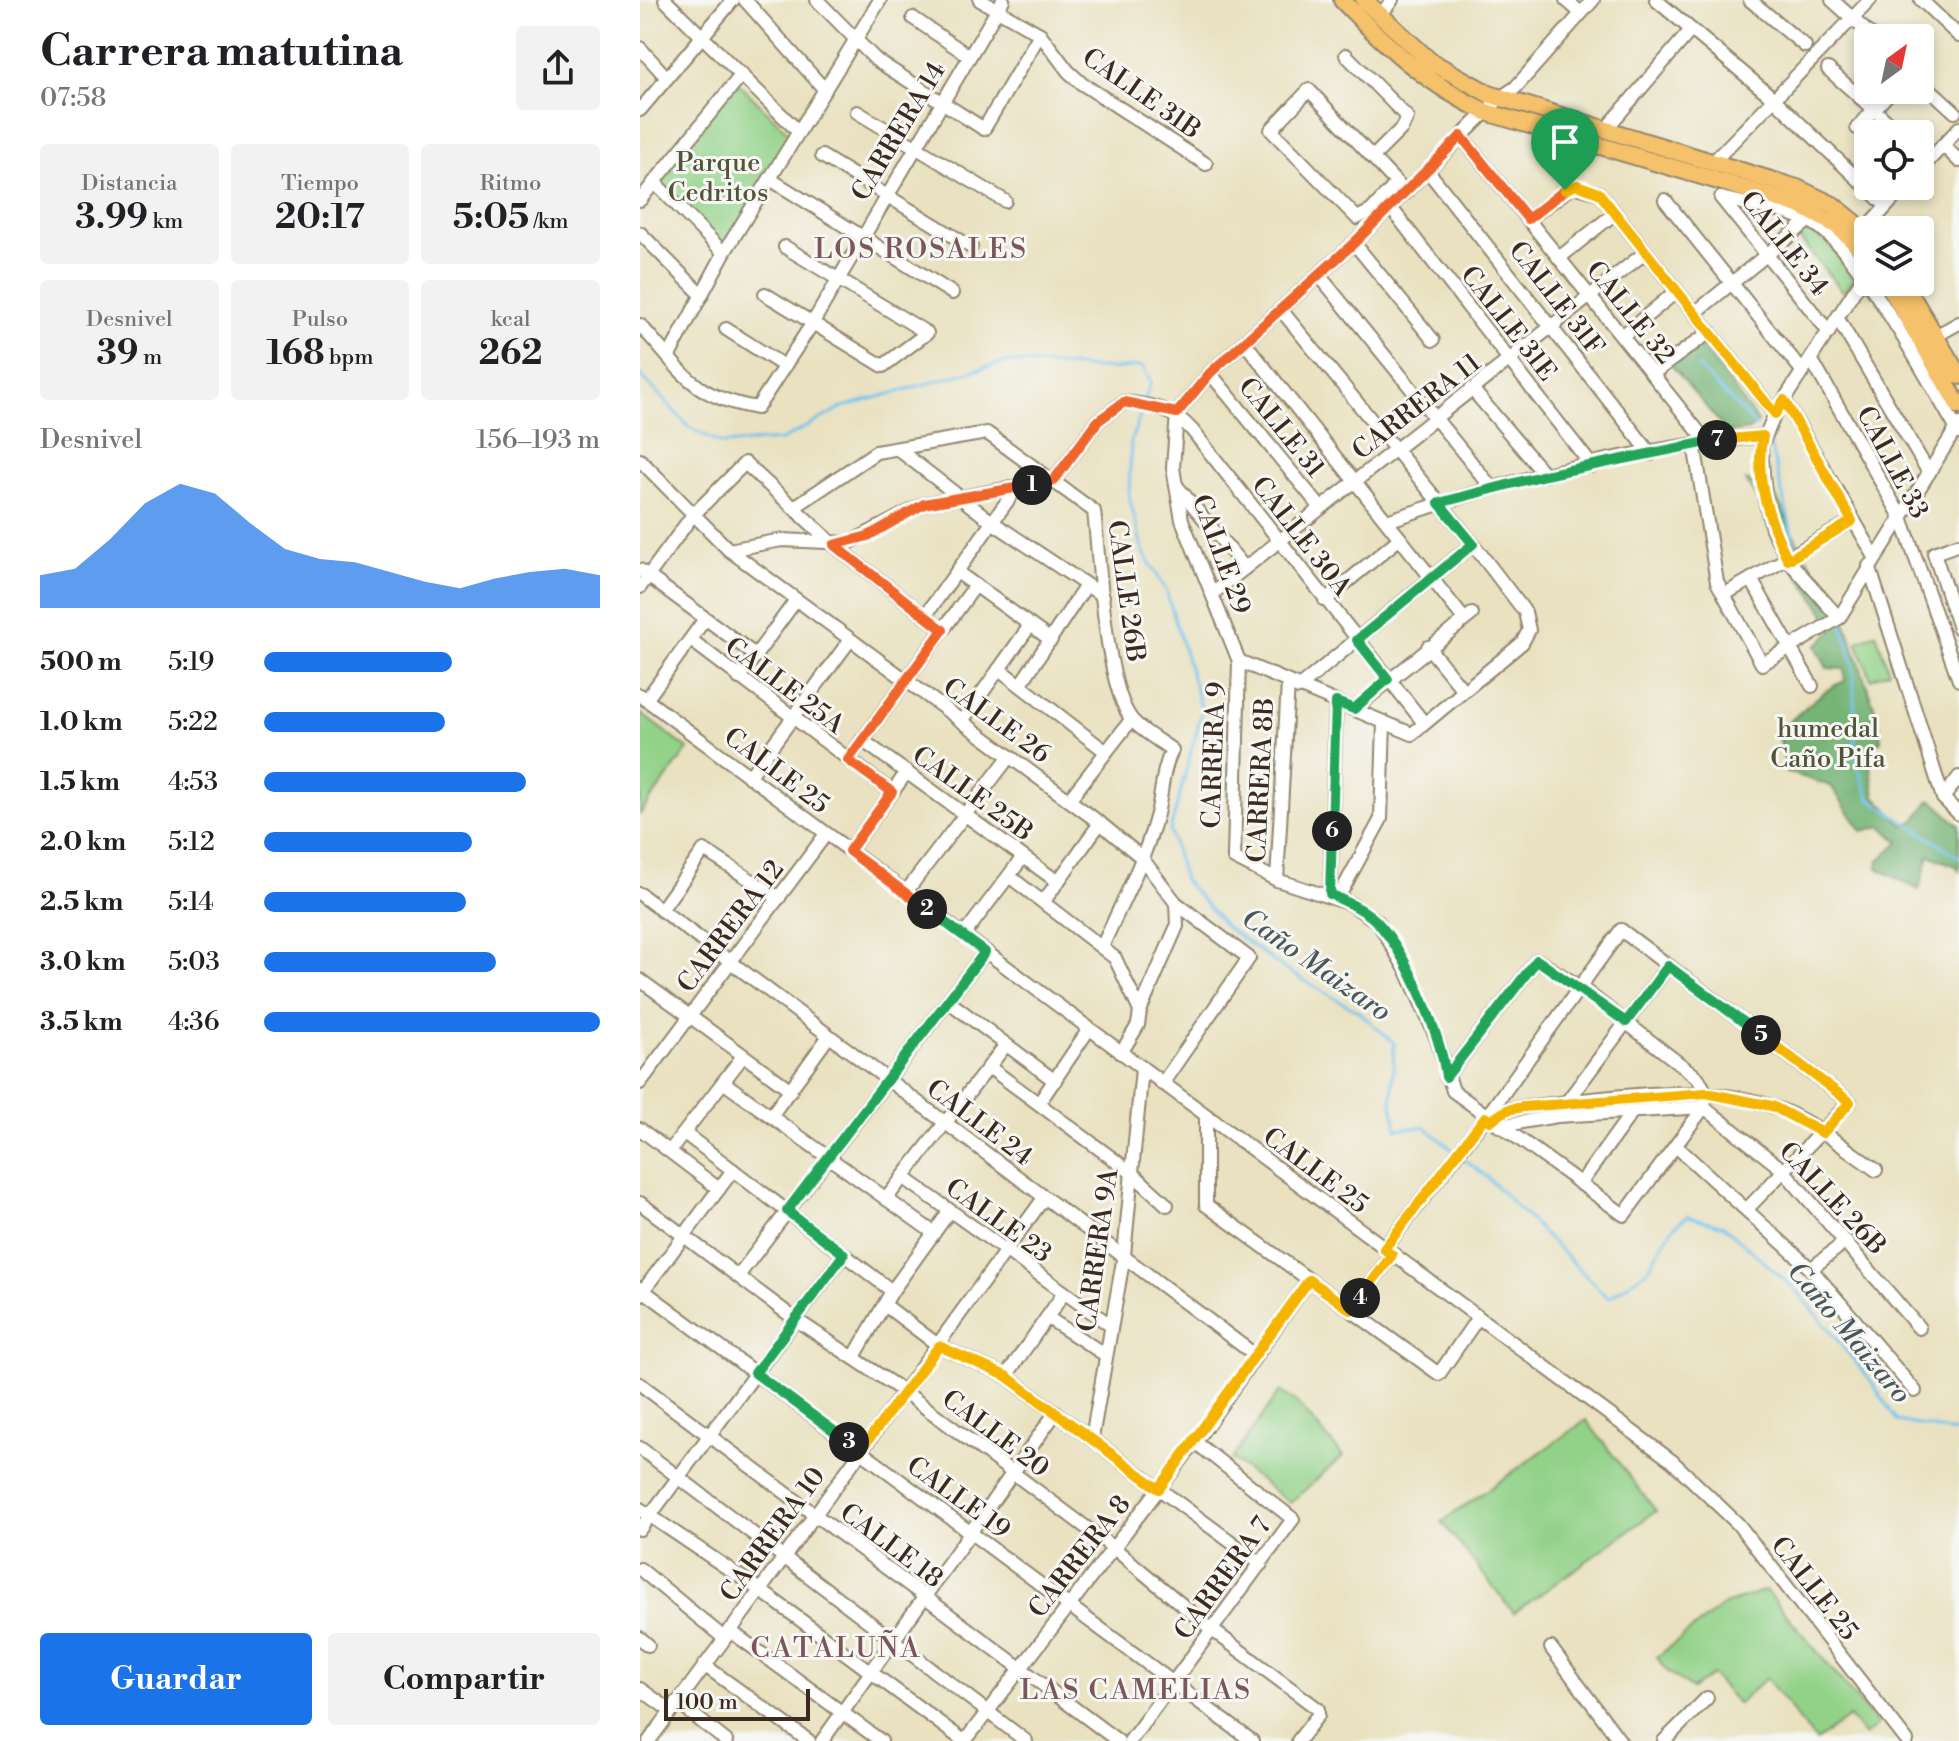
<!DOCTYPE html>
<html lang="es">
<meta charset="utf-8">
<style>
body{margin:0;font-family:"Libre Bodoni",serif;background:#f2f2f2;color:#202124;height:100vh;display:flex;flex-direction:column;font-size:30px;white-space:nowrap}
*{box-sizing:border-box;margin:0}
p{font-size:26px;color:#757577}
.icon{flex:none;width:44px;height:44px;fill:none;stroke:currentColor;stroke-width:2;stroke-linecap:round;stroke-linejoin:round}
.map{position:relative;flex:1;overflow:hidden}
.panel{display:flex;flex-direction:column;background:#fff;width:640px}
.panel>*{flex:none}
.needle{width:52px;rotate:33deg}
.buttons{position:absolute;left:1214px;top:24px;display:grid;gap:16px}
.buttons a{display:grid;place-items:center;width:80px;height:80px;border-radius:8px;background:#fff;box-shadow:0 4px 12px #0003;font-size:40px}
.scale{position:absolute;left:24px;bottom:20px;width:146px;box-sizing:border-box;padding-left:8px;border:4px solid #3b2a1e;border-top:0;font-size:22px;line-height:28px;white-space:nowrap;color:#3b2a1e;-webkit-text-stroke:6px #f6f6f2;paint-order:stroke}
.pin{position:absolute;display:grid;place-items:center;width:68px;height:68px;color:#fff;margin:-82px -34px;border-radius:50% 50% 50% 0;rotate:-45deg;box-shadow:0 0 8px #0007}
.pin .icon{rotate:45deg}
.km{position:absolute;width:40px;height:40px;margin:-20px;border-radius:50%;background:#222;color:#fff;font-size:22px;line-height:40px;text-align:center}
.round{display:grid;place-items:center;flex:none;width:84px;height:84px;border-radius:8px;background:#f2f2f2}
.head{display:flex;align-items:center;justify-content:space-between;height:136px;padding:0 40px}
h1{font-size:44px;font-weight:800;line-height:60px}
.metrics{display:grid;grid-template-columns:repeat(3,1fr);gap:12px;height:136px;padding:8px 40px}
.metrics div{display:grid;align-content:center;border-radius:8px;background:#f2f2f2;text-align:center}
.metrics b{font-size:34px;font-weight:800}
.metrics small{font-size:22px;font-weight:400}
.metrics p{font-size:22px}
.chart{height:224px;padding:16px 40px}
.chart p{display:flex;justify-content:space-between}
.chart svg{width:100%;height:144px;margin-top:8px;fill:#1a73e8;opacity:.7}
.cta{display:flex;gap:16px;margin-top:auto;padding:16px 40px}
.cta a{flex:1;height:92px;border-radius:8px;background:#1a73e8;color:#fff;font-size:32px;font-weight:800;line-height:92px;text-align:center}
.cta a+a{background:#f2f2f2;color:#202124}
ul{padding:0 40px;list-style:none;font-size:26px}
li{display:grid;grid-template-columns:128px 96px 1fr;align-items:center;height:60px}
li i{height:20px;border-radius:10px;background:#1a73e8}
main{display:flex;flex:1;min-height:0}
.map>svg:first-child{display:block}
.green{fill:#92d288;stroke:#667e53;stroke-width:2}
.forest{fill:#75b474;stroke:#586f49;stroke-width:2}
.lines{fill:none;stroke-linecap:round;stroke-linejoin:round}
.stream{stroke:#73c1ed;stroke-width:3}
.minor-casing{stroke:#92866e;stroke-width:16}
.major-casing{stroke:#92866e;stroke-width:20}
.minor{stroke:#fff;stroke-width:12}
.major{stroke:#f5c16b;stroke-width:16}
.split-1-casing{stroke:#fff;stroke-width:16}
.split-2-casing{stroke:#fff;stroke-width:16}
.split-3-casing{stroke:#fff;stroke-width:16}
.split-4-casing{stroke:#fff;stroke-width:16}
.split-5-casing{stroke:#fff;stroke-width:16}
.split-6-casing{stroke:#fff;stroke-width:16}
.split-7-casing{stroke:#fff;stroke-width:16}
.split-8-casing{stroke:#fff;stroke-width:16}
.split-1{stroke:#f0652b;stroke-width:10}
.split-2{stroke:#f0652b;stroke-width:10}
.split-3{stroke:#22a559;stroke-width:10}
.split-4{stroke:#f5b400;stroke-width:10}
.split-5{stroke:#f5b400;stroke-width:10}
.split-6{stroke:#22a559;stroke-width:10}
.split-7{stroke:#22a559;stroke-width:10}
.split-8{stroke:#f5b400;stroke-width:10}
.labels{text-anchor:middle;stroke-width:6;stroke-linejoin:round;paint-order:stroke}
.street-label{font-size:26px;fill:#3b2a1e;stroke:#f6f6f2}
.park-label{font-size:26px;fill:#515438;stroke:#f6f6f2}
.neighbourhood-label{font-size:28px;letter-spacing:2px;fill:#7b565a;stroke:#f6f6f2}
.water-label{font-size:28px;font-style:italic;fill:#4c575c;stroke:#f6f6f2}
</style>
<main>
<section class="panel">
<div class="head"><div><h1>Carrera matutina</h1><p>07:58</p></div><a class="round"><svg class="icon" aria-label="share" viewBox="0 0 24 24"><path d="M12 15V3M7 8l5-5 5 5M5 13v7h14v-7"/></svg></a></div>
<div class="metrics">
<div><p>Distancia</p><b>3.99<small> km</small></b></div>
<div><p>Tiempo</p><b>20:17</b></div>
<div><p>Ritmo</p><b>5:05<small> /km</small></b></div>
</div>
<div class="metrics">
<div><p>Desnivel</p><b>39<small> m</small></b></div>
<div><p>Pulso</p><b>168<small> bpm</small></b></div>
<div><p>kcal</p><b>262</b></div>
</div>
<div class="chart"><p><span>Desnivel</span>156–193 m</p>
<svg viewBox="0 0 160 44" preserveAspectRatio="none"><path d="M0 44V34L10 32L20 23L30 12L40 6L50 9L60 18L70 26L80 29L90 30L100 33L110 36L120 38L130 35L140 33L150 32L160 34V44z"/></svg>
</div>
<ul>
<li><b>500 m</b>5:19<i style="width:56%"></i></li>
<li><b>1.0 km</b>5:22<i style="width:54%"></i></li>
<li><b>1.5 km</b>4:53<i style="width:78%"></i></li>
<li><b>2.0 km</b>5:12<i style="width:62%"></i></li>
<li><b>2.5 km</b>5:14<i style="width:60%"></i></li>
<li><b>3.0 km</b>5:03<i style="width:69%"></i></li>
<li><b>3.5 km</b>4:36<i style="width:100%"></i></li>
</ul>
<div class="cta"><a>Guardar</a><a>Compartir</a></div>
</section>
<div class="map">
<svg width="1319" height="1741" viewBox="0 0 1319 1741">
<rect width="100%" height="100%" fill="#f6f6f2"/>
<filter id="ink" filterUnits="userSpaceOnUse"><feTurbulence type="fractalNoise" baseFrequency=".0125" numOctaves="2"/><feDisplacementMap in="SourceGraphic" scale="16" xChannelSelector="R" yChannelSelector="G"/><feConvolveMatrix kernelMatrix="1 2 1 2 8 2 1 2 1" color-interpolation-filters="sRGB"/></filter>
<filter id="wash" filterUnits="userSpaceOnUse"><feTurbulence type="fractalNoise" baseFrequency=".006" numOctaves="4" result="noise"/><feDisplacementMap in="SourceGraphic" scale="32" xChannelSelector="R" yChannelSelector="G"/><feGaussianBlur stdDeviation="1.8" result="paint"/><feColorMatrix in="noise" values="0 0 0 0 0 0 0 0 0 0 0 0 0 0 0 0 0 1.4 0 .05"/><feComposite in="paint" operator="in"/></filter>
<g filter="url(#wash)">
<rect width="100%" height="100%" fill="#e9e1bf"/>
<!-- green -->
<g class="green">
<path d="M96 81 154 138 84 253 15 182Z"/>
<path d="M1162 227 1186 242 1217 277 1203 292 1155 233Z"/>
<path d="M1236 633 1249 671 1231 679 1217 642Z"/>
<path d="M0 713 48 749 0 814Z"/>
<path d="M640 1391 656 1402 703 1456 650 1503 592 1459Z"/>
<path d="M946 1420 1016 1511 874 1613 802 1522Z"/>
<path d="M1126 1590 1238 1725 1225 1736 1209 1717 1176 1741 1126 1678 1098 1704 1072 1675 1052 1689 1027 1671 1017 1657 1084 1605Z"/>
</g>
<!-- forest -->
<g class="forest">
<path d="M1059 342 1118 422 1109 430 1088 433 1031 365Z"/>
<path d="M1124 471 1158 544 1200 607 1239 721 1241 741 1228 748 1235 796 1263 825 1274 821 1291 799 1319 825V871L1316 866 1289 855 1279 890 1237 868 1239 860 1259 842 1242 826 1222 831 1191 786 1147 772 1138 731C1161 714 1178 691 1205 681L1204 669 1187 668 1176 646 1193 630 1190 621 1133 538 1123 508 1106 481 1122 483Z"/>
</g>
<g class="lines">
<!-- stream -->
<g class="stream">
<path d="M1058 367 1117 427"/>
<path d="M0 374 50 428 83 444 142 440 203 407 365 362 475 369 502 366 511 382 504 402"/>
<path d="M502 410 491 441 489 496 503 551 526 590 562 711 530 831 544 880 586 927 646 970 719 1012 754 1043 752 1104 757 1129 785 1127 814 1151"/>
<path d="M1129 440 1156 549"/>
<path d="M1161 558 1184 592"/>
<path d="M1202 621 1213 664 1216 761 1230 799 1319 857"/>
<path d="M820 1156 848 1178 968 1298 1007 1271 1032 1229 1047 1216 1084 1226 1160 1294 1231 1381 1257 1421 1319 1433"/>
</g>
</g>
</g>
<g filter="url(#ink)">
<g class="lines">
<!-- minor casing -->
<g class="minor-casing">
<g id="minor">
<path d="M25 0 159 132"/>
<path d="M105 0 185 90"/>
<path d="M177 0 236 60 344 129 400 34"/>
<path d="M340 0 400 34 428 71 441 83 566 164"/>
<path d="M926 0 941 13"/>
<path d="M1016 0 1133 98 1246 206"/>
<path d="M1110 0 1165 46"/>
<path d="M1192 0 1234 38"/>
<path d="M1281 0 1319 36"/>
<path d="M740 16 752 0"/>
<path d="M273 18 329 56"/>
<path d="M0 48 27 78"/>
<path d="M706 55 767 117 762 128 733 157"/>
<path d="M1188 69 1261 134"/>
<path d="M1280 80 1315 112"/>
<path d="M0 110 93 0"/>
<path d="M217 112 365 201"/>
<path d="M1217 128 1252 90"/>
<path d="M966 129 1051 30"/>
<path d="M821 136 1066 441"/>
<path d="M1303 145 1319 161"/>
<path d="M182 156 331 247"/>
<path d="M1074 161 1230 0"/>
<path d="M1280 170 1319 128"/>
<path d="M788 171 1011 454"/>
<path d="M130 179 312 293"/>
<path d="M14 182 84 253"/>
<path d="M757 183 731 211 717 218 631 130 669 90 766 193"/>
<path d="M1081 198C1110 206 1145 209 1171 222 1217 245 1290 385 1319 433"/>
<path d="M1081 198 1189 332"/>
<path d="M0 200 102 74"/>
<path d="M1025 200 1163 372"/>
<path d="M751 208 952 466"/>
<path d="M888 219 933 186 959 193 1135 414"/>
<path d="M1225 230 1265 186"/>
<path d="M0 233 62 295"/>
<path d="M714 243 793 340"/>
<path d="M919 258 975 213"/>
<path d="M679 275 852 488"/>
<path d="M125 294 243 366 287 333 145 247"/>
<path d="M1055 313 1168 221"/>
<path d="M1198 319 1289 473"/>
<path d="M0 325C43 371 49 396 117 408L172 324 363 0"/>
<path d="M86 329 144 366"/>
<path d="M982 336 1037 291"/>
<path d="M1290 339 1319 323"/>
<path d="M605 343 824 619"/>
<path d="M29 356 84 253 240 0"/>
<path d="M1171 359 1261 517 1319 680"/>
<path d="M570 373 681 508"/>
<path d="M1012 374 1070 332"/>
<path d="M832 389 905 475"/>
<path d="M1144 400 1235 557"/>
<path d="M537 413 533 468 542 520 599 661 594 858 637 880 711 904 738 922 768 973 797 1039 813 1091 984 1215 1064 1107 1066 1093"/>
<path d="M537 413 570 373 714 243 860 98 875 88 953 0"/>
<path d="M1054 444 1077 582 1122 664 1199 618 1319 424"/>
<path d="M259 450 352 522 463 596"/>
<path d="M0 460 89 550 460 823 501 857 536 903 609 958 522 1084"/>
<path d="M536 485 605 568"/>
<path d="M156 506 236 452 347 433 454 511C459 555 465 690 493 721 503 732 520 741 532 750 520 775 523 796 515 821 503 864 480 906 462 947"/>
<path d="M747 521C867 480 996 448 1123 436"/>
<path d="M1319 544 1294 553 1319 628"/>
<path d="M89 550 142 540 209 543 284 504 414 480 458 421 484 402C512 405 533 409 552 430L784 723"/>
<path d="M1229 566 1303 798 1319 814"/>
<path d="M0 570 115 655"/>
<path d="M317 572 411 640"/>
<path d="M1111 579 1172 686"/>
<path d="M0 587 52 516 105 463 194 545 303 630"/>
<path d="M572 594 1006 252"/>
<path d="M1085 594 1212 521"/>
<path d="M685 600 760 538"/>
<path d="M285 616 376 489"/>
<path d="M1199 618 1148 560 1132 528 1125 500 1121 446 1135 414 1228 270"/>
<path d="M51 640 252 792"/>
<path d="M788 647 823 690"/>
<path d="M599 661 772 734 882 643 889 630 885 612 833 544 642 311"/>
<path d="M359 669 465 751"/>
<path d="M99 678 156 600"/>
<path d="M380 685 445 587"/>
<path d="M658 688 833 544"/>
<path d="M0 695 1032 1461 1098 1524 1267 1741"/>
<path d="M6 700 65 619"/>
<path d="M714 709 832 614"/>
<path d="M322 721 389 627"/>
<path d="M222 740 418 882"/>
<path d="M208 760 335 586"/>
<path d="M109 777 210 640"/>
<path d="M1303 798 1319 777"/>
<path d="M429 800 491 720"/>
<path d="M209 851 267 772"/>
<path d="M369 876 475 958 500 1011"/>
<path d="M637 880 648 683"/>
<path d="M265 893 369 757"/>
<path d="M0 894 615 1355"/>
<path d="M690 894 696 702"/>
<path d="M698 898 741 819 744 722"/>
<path d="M404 901 460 823"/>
<path d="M21 910 64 850 139 898"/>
<path d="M323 936 383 857"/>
<path d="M0 980 151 1090"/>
<path d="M308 1001 415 1081"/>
<path d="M481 1053 498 1025 500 1011 537 926 536 903"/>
<path d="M349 1067 492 1173 527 1205"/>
<path d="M806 1077 897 960 940 987 1058 1078 1066 1093"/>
<path d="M83 1082 294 1233"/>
<path d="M0 1083 186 834"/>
<path d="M399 1103 449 1029"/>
<path d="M923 1107 1028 966"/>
<path d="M131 1116 189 1036"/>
<path d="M566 1116V1205L799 1374 837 1319"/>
<path d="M850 1121 867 1110 883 1107C960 1099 1057 1081 1131 1106 1170 1119 1203 1147 1236 1170"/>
<path d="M859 1126 917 1116 1064 1107 1143 1170 1279 1328"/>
<path d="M0 1129 79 1189"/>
<path d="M44 1133 252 1291"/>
<path d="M1037 1147 1171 1269 1275 1391"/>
<path d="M30 1151 103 1056"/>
<path d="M263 1177 470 1325"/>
<path d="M940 1184 992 1112"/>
<path d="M246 1199 365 1046"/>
<path d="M0 1203 155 1319 266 1393 475 1549 571 1629 678 1709V1715L658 1741"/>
<path d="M744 1249 852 1109 981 930 1210 1102 1107 1209"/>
<path d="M1171 1269 1206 1241"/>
<path d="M98 1276 345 952"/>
<path d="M0 1288 612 1741"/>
<path d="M0 1295 93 1170"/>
<path d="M246 1306 299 1346 366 1376 621 1564"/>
<path d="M711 1310 752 1255"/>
<path d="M408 1318 464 1354"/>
<path d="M214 1357 252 1291 309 1212"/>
<path d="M366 1376 424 1293"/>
<path d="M0 1384 478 1741"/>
<path d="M452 1438 484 1255 502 1069"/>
<path d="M0 1448 386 1741"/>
<path d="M0 1509 120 1590 324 1741"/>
<path d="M0 1529 204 1254"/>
<path d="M0 1569 84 1638"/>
<path d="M89 1630 241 1741"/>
<path d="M0 1638 8 1645"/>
<path d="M911 1648 980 1741"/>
<path d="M64 1665 169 1741"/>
<path d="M0 1689 31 1711"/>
<path d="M37 1702 86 1741"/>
<path d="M9 1741C143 1562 272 1379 404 1198"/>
<path d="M182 1741 416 1412"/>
<path d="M325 1741 555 1442 669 1280"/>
<path d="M490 1741 653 1519 555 1442"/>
<path d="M1024 1741 1067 1698"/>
</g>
</g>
<!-- major casing -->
<g class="major-casing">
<g id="major">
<path d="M702 0C746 46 788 85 846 112L1159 205 1196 225 1228 255"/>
<path d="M724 0 790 61 849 94 1157 188 1193 205 1228 233"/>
<path d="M1247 282 1319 406"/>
<path d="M1263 282 1319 376"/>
</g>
</g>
<!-- minor -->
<use href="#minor" class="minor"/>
<!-- major -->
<use href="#major" class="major"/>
</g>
</g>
<g class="lines" filter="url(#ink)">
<!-- split-1 casing -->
<g class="split-1-casing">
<path id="split-1" d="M392 485 414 480 458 421 484 402 537 413 570 373 714 243 821 136 888 219 925 190"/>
</g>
<!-- split-2 casing -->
<g class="split-2-casing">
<path id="split-2" d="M287 909 209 851 252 792 208 760 303 630 194 545 228 536 284 504 392 485"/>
</g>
<!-- split-3 casing -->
<g class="split-3-casing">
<path id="split-3" d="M209 1442 115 1373 204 1254 147 1211 345 952 287 909"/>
</g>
<!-- split-4 casing -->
<g class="split-4-casing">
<path id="split-4" d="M209 1442 220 1451 299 1346 366 1376 519 1489 669 1280 711 1310 720 1298"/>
</g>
<!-- split-5 casing -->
<g class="split-5-casing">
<path id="split-5" d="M720 1298 752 1255 744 1249 845 1117 850 1121 867 1110 883 1107 1066 1093 1132 1106 1183 1133 1210 1102 1121 1035"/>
</g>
<!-- split-6 casing -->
<g class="split-6-casing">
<path id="split-6" d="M692 831 690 894C708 903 725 909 738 923 767 954 801 1035 806 1077L897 960 986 1022 1028 966 1121 1035"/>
</g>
<!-- split-7 casing -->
<g class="split-7-casing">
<path id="split-7" d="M692 831 696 702 714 709 748 679 717 640 833 544 799 503 905 475 1077 440"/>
</g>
<!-- split-8 casing -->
<g class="split-8-casing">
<path id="split-8" d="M925 190 937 185 959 193 1135 414 1144 400 1212 521 1148 560C1130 523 1113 477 1123 436L1077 440"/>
</g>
<!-- split-1 -->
<use href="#split-1" class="split-1"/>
<!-- split-2 -->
<use href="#split-2" class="split-2"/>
<!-- split-3 -->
<use href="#split-3" class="split-3"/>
<!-- split-4 -->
<use href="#split-4" class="split-4"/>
<!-- split-5 -->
<use href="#split-5" class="split-5"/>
<!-- split-6 -->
<use href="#split-6" class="split-6"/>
<!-- split-7 -->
<use href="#split-7" class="split-7"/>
<!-- split-8 -->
<use href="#split-8" class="split-8"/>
</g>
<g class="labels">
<!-- street labels -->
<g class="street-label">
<text transform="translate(502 93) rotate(35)" y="9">CALLE 31B</text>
<text transform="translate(258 131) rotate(-59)" y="9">CARRERA 14</text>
<text transform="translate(1145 243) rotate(52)" y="9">CALLE 34</text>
<text transform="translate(917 298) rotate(52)" y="9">CALLE 31F</text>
<text transform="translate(991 312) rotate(51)" y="9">CALLE 32</text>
<text transform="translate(869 323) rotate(52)" y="9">CALLE 31E</text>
<text transform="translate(776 406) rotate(-38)" y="9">CARRERA 11</text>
<text transform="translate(642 427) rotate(51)" y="9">CALLE 31</text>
<text transform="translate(1253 462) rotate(62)" y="9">CALLE 33</text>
<text transform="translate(662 536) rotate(52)" y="9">CALLE 30A</text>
<text transform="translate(582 554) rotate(70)" y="9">CALLE 29</text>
<text transform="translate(487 591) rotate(82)" y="9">CALLE 26B</text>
<text transform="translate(145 685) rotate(37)" y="9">CALLE 25A</text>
<text transform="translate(357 720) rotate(36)" y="9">CALLE 26</text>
<text transform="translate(573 755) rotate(-88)" y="9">CARRERA 9</text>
<text transform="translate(137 770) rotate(37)" y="9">CALLE 25</text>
<text transform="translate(620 780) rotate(-87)" y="9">CARRERA 8B</text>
<text transform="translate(333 793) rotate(36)" y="9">CALLE 25B</text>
<text transform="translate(90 926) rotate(-53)" y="9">CARRERA 12</text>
<text transform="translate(340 1122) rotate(37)" y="9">CALLE 24</text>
<text transform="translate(676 1170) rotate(37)" y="9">CALLE 25</text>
<text transform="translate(1193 1198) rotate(47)" y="9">CALLE 26B</text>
<text transform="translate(359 1220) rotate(36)" y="9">CALLE 23</text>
<text transform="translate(457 1250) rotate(-82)" y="9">CARRERA 9A</text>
<text transform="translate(356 1433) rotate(37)" y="9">CALLE 20</text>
<text transform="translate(319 1497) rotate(36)" y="9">CALLE 19</text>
<text transform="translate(132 1534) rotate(-54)" y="9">CARRERA 10</text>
<text transform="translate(252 1545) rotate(37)" y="9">CALLE 18</text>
<text transform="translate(439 1556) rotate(-52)" y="9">CARRERA 8</text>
<text transform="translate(582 1578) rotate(-54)" y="9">CARRERA 7</text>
<text transform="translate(1175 1588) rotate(52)" y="9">CALLE 25</text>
</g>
<!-- park labels -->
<g class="park-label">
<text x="78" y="171">Parque<tspan x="78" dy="30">Cedritos</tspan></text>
<text x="1188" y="737">humedal<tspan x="1188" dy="30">Caño Pifa</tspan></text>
</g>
<!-- neighbourhood labels -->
<g class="neighbourhood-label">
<text x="281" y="258">LOS ROSALES</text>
<text x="196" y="1657">CATALUÑA</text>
<text x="496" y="1699">LAS CAMELIAS</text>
</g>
<!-- water labels -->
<g class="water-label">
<text transform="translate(677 964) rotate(35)" y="10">Caño Maizaro</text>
<text transform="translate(1210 1332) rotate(50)" y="10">Caño Maizaro</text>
</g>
</g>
</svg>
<div class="buttons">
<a><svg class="needle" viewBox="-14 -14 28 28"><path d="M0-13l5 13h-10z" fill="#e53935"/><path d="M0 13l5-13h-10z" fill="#757577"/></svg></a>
<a><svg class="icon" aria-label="locate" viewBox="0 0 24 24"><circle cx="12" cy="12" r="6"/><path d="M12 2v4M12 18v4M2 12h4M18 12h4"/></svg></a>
<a><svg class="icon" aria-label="layers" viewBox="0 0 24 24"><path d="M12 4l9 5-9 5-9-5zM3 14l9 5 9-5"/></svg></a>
</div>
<div class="scale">100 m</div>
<div class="pin" style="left:925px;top:190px;background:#1e9e55"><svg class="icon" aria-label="arrive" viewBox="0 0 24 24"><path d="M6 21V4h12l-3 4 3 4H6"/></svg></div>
<b class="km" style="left:392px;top:485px">1</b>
<b class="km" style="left:287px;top:909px">2</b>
<b class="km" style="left:209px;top:1442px">3</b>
<b class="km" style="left:720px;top:1298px">4</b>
<b class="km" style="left:1121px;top:1035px">5</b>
<b class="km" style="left:692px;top:831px">6</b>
<b class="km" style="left:1077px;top:440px">7</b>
</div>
</main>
